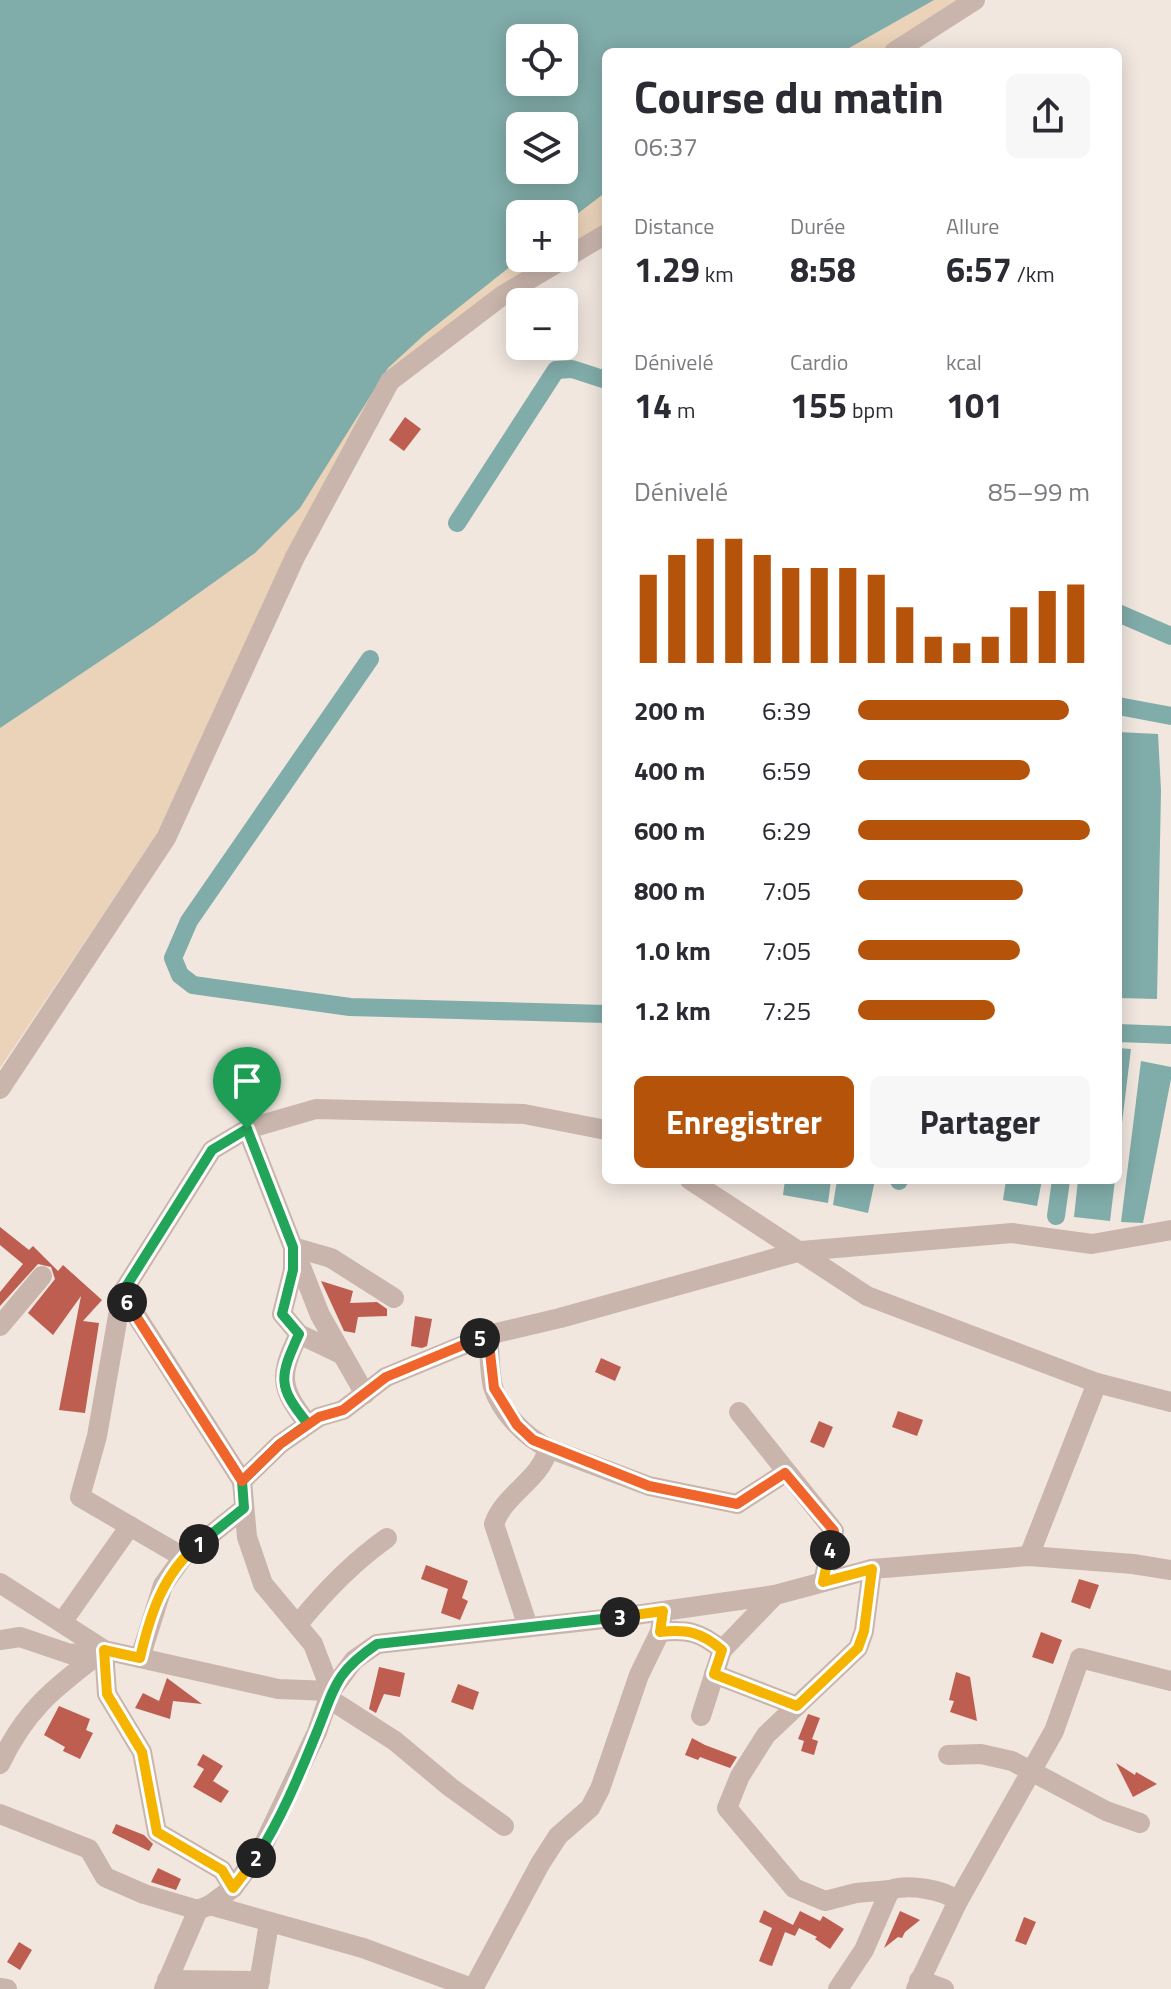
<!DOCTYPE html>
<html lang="fr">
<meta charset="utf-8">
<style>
body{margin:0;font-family:"Titillium Web",sans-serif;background:#f7f7f7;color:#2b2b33;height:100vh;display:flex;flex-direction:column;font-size:30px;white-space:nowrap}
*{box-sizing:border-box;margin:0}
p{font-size:26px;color:#7c7c81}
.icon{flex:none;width:44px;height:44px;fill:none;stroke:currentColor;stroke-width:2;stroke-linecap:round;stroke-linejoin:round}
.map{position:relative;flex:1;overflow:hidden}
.side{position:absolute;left:602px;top:48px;width:520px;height:1136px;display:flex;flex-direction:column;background:#fff;border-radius:12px;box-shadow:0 4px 20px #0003}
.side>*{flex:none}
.fabs{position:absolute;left:506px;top:24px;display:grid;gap:16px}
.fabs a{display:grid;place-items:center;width:72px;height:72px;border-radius:12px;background:#fff;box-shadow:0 4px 20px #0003;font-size:40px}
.pin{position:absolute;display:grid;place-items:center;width:68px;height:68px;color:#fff;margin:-82px -34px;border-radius:50% 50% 50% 0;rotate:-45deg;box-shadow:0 0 8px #0007}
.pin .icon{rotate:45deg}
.km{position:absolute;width:40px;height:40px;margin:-20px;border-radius:50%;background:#222;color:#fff;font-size:22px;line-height:40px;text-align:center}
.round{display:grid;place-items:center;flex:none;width:84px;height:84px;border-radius:12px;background:#f7f7f7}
.head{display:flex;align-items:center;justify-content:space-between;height:136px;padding:0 32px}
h1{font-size:44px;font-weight:700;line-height:60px}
.metrics{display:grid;grid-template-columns:repeat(3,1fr);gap:12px;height:136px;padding:8px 32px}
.metrics div{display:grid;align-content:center}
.metrics b{font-size:34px;font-weight:700}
.metrics small{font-size:22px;font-weight:400}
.metrics p{font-size:22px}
.chart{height:224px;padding:16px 32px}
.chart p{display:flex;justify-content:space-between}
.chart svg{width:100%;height:144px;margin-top:8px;stroke:#b45309;stroke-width:6}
.cta{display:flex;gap:16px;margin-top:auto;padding:16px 32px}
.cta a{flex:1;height:92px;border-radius:12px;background:#b45309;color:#fff;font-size:32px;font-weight:700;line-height:92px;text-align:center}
.cta a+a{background:#f7f7f7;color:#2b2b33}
ul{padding:0 32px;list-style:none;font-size:26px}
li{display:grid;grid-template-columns:128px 96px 1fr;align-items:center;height:60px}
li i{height:20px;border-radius:10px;background:#b45309}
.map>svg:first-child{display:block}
.sand{fill:#ead3b9}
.water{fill:#80aca9;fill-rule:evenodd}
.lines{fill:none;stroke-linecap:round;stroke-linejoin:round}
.canal{stroke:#80aca9;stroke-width:18}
.building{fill:#bd5e51}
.minor{stroke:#c9b5ac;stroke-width:20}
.split-1-casing{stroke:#fff;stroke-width:16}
.split-2-casing{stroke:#fff;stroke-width:16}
.split-3-casing{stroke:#fff;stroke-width:16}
.split-4-casing{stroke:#fff;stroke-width:16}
.split-5-casing{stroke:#fff;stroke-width:16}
.split-6-casing{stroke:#fff;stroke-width:16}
.split-7-casing{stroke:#fff;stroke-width:16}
.split-1{stroke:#22a559;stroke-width:10}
.split-2{stroke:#f5b400;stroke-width:10}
.split-3{stroke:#22a559;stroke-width:10}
.split-4{stroke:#f5b400;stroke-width:10}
.split-5{stroke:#f0652b;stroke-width:10}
.split-6{stroke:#f0652b;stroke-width:10}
.split-7{stroke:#22a559;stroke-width:10}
</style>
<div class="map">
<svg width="1171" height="1989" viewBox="0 0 1171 1989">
<rect width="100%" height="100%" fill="#f1e7df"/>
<!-- sand -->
<g class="sand">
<path d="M905 0H968L882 52H811Z"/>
<path d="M606 177V225L564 253V214H557Z"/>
<path d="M520 258H557L391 377 276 581 154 839 0 1068V724L378 362Z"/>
</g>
<!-- water -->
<g class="water">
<path d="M0 0H934L842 52H606V192L564 224V214H520L521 258 424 335 388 368 300 508 255 553 154 625 0 728ZM520 38H564V82H520ZM520 126H564V170H520Z"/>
<path d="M1118 732 1158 734 1161 790 1157 999 1118 998Z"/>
<path d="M1118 1048 1131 1049 1118 1156Z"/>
<path d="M1141 1061 1171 1067V1079L1143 1223 1121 1222Z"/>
<path d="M785 1180H831L828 1203 783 1195Z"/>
<path d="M837 1180H875L868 1213 833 1205Z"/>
<path d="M1006 1180H1042L1037 1206 1003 1200Z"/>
<path d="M1078 1180H1115L1110 1221 1074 1217Z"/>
</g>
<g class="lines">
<!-- canal -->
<g class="canal">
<path d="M457 523 556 370 572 369 606 380"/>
<path d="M1118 613 1171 636"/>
<path d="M370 659 189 921 173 958 180 975 193 985 350 1007 606 1014"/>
<path d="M1118 706 1171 716"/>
<path d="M1118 1033 1171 1035"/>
<path d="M899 1181V1180"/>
<path d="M1056 1216 1061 1180"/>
</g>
</g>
<!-- building -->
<g class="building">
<path d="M405 417 421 429 404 451 389 440Z"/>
<path d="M0 1227 29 1250 33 1246 58 1271 63 1265 102 1300 83 1321 99 1323 85 1413 59 1410 81 1296 53 1335 28 1313 55 1279 51 1267 38 1264 0 1306V1292L23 1264 0 1245Z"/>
<path d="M321 1281 353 1291 350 1303 377 1302 387 1309V1316L358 1317 355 1333 344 1331Z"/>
<path d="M415 1316 432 1319 427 1346 422 1348 411 1346Z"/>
<path d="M601 1358 621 1367 615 1381 595 1372Z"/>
<path d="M898 1411 923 1420 917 1436 892 1427Z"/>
<path d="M819 1421 833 1427 824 1448 810 1442Z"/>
<path d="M426 1565 468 1581 462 1598 468 1601 460 1620 441 1613 448 1589 421 1579Z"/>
<path d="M1079 1579 1099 1585 1090 1609 1071 1602Z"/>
<path d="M1041 1632 1062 1640 1053 1664 1032 1657Z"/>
<path d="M379 1667 405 1673 400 1697 384 1694 376 1713 369 1709Z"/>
<path d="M956 1672 970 1677 977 1721 950 1712 954 1701 949 1700Z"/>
<path d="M167 1678 202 1704 173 1701 170 1719 135 1708 143 1693 159 1701Z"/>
<path d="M458 1684 479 1692 473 1710 451 1702Z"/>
<path d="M59 1706 90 1719 86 1730 93 1733 80 1759 63 1751 65 1747 44 1735Z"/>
<path d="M808 1714 820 1718 812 1739 818 1741 814 1755 801 1751 804 1741 798 1739Z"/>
<path d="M692 1738 705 1745 737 1757 730 1768 700 1757 698 1760 685 1755Z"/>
<path d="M203 1754 223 1766 213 1781 229 1791 221 1803 193 1787 204 1769 197 1765Z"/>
<path d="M1116 1763 1135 1775 1136 1772 1157 1784 1133 1797Z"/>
<path d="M116 1824 144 1835 153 1844 149 1851 112 1833Z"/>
<path d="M158 1868 181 1879 176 1890 151 1882Z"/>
<path d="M764 1910 793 1925 800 1911 820 1921 823 1916 844 1929 830 1949 815 1939 817 1937 799 1928 795 1936 785 1932 772 1966 768 1965 759 1961 772 1928 759 1922Z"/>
<path d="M900 1911 920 1920 905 1932 902 1938 898 1937 884 1948Z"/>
<path d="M1024 1917 1036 1922 1026 1945 1015 1941Z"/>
<path d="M19 1942 32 1950 20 1970 7 1962Z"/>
</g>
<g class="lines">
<!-- minor -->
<g class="minor">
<path d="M894 52 975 0"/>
<path d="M0 1089 166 838 295 557 390 381 503 295 606 234"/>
<path d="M247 1129 293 1247V1270L282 1314 299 1334 343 1355"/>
<path d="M690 1180 867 1296 1097 1383 1171 1402"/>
<path d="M293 1247 331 1258 394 1298"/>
<path d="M296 1254 320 1315 365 1394"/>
<path d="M122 1293 242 1481 247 1537 263 1584 313 1644 331 1691 317 1732 261 1850 233 1888 210 1905 198 1910 164 1989"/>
<path d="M0 1326 42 1276"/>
<path d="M299 1334C279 1376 279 1387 308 1424"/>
<path d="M488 1335C490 1351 489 1371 493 1387 501 1412 525 1437 548 1448L649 1486 737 1504 785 1473"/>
<path d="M739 1412 834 1531 823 1582"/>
<path d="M242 1481 280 1444 319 1417 343 1410 386 1377 488 1335 560 1318 801 1251 1012 1233 1092 1244 1171 1230"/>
<path d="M1029 1556 1097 1383"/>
<path d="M183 1557 80 1497 97 1436 122 1293 212 1150 247 1129 316 1109 524 1114 606 1130"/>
<path d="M872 1569 864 1631 858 1648 766 1735 740 1776 727 1808 794 1888 825 1901 856 1893 890 1890"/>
<path d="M0 1583 104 1650 278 1689 331 1691 354 1660 377 1644 614 1618 775 1595 872 1569 1029 1556 1133 1564 1171 1570"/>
<path d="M63 1621 130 1526"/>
<path d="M299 1623C325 1591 353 1562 387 1538"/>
<path d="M528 1627 494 1524C504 1494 542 1479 548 1448"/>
<path d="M660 1632C687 1629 701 1632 722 1650"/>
<path d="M0 1640 20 1637 70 1654 104 1650"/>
<path d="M104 1650 107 1694 142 1752 157 1832 222 1870 233 1888"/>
<path d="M140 1658 163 1585 183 1557 244 1508"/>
<path d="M714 1674 797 1706"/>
<path d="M328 1698 395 1741 450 1787 504 1826"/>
<path d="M701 1716 722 1650 775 1595"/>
<path d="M948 1755 981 1754 1012 1761 1106 1811 1140 1823"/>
<path d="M0 1764C27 1707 56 1687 104 1650"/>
<path d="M0 1814 89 1849 105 1877 144 1894 198 1910"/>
<path d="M210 1905 363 1948 474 1989"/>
<path d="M167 1980 260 1981"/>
<path d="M919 1980 944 1989"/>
<path d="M0 1988 7 1989"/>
<path d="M258 1989 269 1923"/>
<path d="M473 1989 540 1864 558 1836 590 1808 600 1789 639 1675 660 1632 663 1611"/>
<path d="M838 1989 864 1950 890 1890C909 1884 942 1889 958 1901"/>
<path d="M916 1989 958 1901 1054 1731 1080 1658 1171 1681"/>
</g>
</g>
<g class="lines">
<!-- split-1 casing -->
<g class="split-1-casing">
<path id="split-1" d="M199 1544 244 1508 242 1481 280 1444 308 1424C277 1386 279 1378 299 1334L282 1314 293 1270V1247L247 1129"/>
</g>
<!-- split-2 casing -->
<g class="split-2-casing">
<path id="split-2" d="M199 1544C163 1573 150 1615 140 1658L104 1650 107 1694 142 1752 157 1832 222 1870 233 1888 256 1858"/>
</g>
<!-- split-3 casing -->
<g class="split-3-casing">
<path id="split-3" d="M256 1858C280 1821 299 1776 316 1734 335 1688 333 1674 377 1644L620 1617"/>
</g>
<!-- split-4 casing -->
<g class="split-4-casing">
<path id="split-4" d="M620 1617 663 1611 660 1632C687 1629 701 1632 722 1650L714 1674 797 1706 858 1648 864 1631 872 1569 823 1582 830 1550"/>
</g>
<!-- split-5 casing -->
<g class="split-5-casing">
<path id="split-5" d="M480 1338 488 1335 494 1388 517 1425 533 1440 649 1486 737 1504 785 1473 834 1531 830 1550"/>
</g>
<!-- split-6 casing -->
<g class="split-6-casing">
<path id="split-6" d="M127 1302 242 1481 280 1444 319 1417 343 1410 386 1377 480 1338"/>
</g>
<!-- split-7 casing -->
<g class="split-7-casing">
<path id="split-7" d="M127 1302 122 1293 212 1150 247 1129"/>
</g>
<!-- split-1 -->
<use href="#split-1" class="split-1"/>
<!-- split-2 -->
<use href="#split-2" class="split-2"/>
<!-- split-3 -->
<use href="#split-3" class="split-3"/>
<!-- split-4 -->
<use href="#split-4" class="split-4"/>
<!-- split-5 -->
<use href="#split-5" class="split-5"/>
<!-- split-6 -->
<use href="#split-6" class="split-6"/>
<!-- split-7 -->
<use href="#split-7" class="split-7"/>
</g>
</svg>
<div class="fabs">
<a><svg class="icon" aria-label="locate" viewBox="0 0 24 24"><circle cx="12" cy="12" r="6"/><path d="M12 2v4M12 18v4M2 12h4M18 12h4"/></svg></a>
<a><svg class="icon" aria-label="layers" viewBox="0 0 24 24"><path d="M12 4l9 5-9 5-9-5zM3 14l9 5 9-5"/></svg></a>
<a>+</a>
<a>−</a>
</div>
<div class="pin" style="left:247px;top:1129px;background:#1e9e55"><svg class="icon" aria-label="arrive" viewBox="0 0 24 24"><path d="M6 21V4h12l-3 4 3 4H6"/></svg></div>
<b class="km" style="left:199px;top:1544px">1</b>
<b class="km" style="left:256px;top:1858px">2</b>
<b class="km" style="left:620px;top:1617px">3</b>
<b class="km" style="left:830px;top:1550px">4</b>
<b class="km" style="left:480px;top:1338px">5</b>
<b class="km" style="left:127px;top:1302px">6</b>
<section class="side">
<div class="head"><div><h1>Course du matin</h1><p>06:37</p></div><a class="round"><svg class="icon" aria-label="share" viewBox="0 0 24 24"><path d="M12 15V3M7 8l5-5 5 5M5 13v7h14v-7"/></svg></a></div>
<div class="metrics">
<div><p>Distance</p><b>1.29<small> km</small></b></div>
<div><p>Durée</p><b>8:58</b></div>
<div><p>Allure</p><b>6:57<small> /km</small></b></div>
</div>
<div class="metrics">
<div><p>Dénivelé</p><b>14<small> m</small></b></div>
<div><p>Cardio</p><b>155<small> bpm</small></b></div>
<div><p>kcal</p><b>101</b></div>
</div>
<div class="chart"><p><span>Dénivelé</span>85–99 m</p>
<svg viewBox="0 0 160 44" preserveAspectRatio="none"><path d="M5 44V17M15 44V11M25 44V6M35 44V6M45 44V11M55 44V15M65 44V15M75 44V15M85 44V17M95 44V27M105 44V36M115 44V38M125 44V36M135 44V27M145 44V22M155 44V20"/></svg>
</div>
<ul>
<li><b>200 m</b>6:39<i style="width:91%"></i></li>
<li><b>400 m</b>6:59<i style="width:74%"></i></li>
<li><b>600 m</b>6:29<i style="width:100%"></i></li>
<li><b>800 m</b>7:05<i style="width:71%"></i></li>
<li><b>1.0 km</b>7:05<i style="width:70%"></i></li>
<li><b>1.2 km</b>7:25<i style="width:59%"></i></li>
</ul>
<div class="cta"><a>Enregistrer</a><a>Partager</a></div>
</section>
</div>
